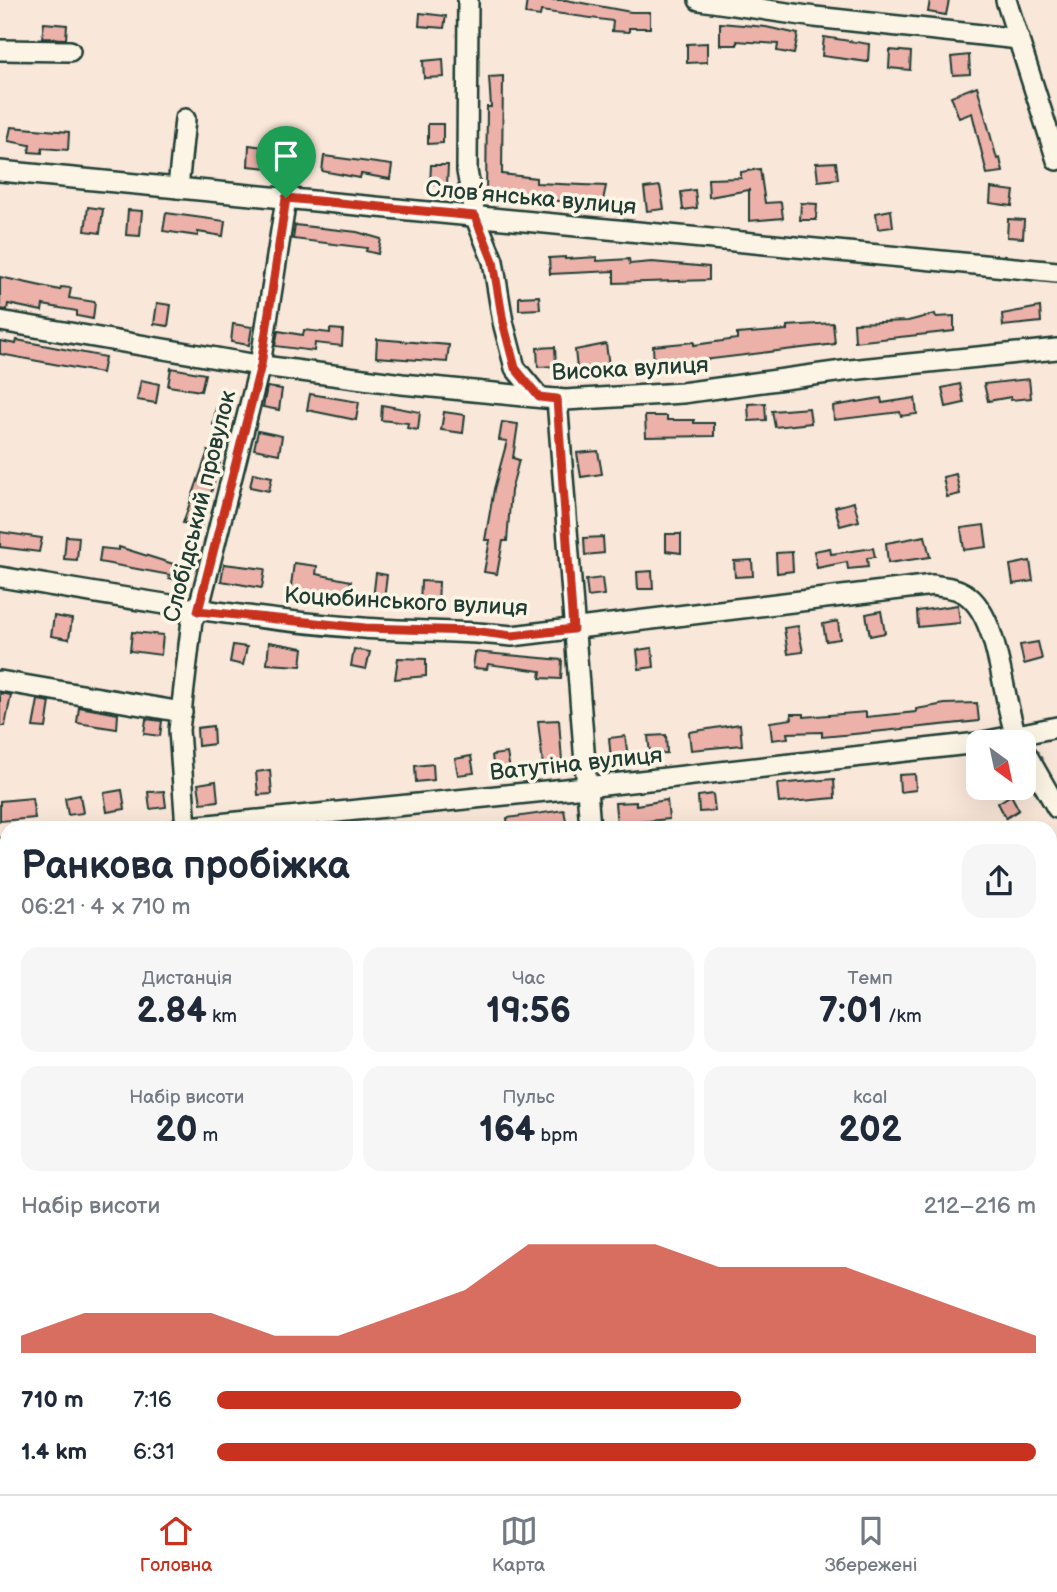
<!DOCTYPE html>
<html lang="uk">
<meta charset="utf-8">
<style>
body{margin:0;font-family:"Balsamiq Sans",sans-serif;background:#f6f6f7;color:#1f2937;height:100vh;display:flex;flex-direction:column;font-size:26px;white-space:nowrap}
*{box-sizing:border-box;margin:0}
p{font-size:23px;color:#747a83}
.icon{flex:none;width:38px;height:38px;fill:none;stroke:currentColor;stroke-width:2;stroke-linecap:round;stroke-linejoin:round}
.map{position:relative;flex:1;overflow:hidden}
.drawer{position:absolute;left:0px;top:821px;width:1057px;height:674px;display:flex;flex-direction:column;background:#fff;border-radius:21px 21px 0 0;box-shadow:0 7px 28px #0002}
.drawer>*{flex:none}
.needle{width:46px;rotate:147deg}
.buttons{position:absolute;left:966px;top:730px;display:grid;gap:14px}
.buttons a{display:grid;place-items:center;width:70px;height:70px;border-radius:14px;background:#fff;box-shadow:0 7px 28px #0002;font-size:35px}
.pin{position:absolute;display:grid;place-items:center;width:60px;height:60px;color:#fff;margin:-72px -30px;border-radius:50% 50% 50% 0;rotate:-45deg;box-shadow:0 0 7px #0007}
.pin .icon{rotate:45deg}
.round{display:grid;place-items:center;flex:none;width:74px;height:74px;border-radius:21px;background:#f6f6f7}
.summary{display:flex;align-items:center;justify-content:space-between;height:119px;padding:0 21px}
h1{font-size:38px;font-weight:700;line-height:52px}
.metrics{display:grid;grid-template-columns:repeat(3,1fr);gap:10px;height:119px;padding:7px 21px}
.metrics div{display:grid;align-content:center;border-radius:18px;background:#f6f6f7;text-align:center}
.metrics b{font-size:35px;font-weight:700}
.metrics small{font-size:19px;font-weight:400}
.metrics p{font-size:19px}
.chart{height:196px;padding:14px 21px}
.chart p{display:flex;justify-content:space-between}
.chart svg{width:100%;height:126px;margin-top:7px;fill:#c8321e;opacity:.7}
ul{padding:0 21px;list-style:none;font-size:23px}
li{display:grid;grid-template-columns:112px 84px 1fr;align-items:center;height:52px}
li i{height:18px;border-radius:9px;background:#c8321e}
.tabs{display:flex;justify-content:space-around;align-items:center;height:98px;border-top:2px solid #e0e1e3;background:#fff;font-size:19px;color:#747a83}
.tabs a{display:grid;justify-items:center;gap:4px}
.tabs .current{color:#c8321e}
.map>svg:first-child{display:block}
.building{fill:#ecb1a9;stroke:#1f3d34;stroke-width:2}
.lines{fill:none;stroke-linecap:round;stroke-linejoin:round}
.minor-casing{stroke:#1f3d34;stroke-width:24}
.minor{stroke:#fcf5e5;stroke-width:19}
.route-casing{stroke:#fff;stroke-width:14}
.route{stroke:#c8321e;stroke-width:9}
.labels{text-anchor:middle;stroke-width:7;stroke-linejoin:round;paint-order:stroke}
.street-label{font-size:23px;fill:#1f3d34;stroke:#fcf5e5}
</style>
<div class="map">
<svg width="1057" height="1494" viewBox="0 0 1057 1494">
<rect width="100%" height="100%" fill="#f9e7d9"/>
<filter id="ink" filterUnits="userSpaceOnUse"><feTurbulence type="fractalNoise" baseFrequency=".0143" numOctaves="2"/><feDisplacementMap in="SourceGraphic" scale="14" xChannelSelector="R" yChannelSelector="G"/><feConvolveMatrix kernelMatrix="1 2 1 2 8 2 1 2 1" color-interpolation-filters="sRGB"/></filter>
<g filter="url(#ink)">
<!-- building -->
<g class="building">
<path d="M527 0H566L631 12H650V28H629V32L612 31 613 21 541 11 540 16 525 14Z"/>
<path d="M930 0H949L946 15 928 12Z"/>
<path d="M420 13 446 16 444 28 419 26Z"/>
<path d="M44 23 67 25 66 39 42 38Z"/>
<path d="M720 23 766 27 798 34 794 54 777 51 778 44 737 41V45H720Z"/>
<path d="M824 37 869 44 868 62 822 56Z"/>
<path d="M707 43V62L687 63V44Z"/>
<path d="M890 50 911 52 910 70 889 68Z"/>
<path d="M969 55 970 74 953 75 951 57Z"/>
<path d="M443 59 444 77 424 78 423 61Z"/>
<path d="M503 76 502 174 536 178V183L606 186 602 205 549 200V194L486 193 487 107H491L489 77Z"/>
<path d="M977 86 997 159 1000 158 1003 172 987 174 972 113 959 118 951 96Z"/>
<path d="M428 124H443V143L428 144Z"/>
<path d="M11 127 69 132 68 150 42 148V153L29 152 30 145 8 141Z"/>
<path d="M249 145 303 152 301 171 248 166Z"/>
<path d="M324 156 392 165 390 179 361 174 360 178 322 171Z"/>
<path d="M836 162 838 179 818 181 816 163Z"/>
<path d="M431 165H448L447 185H430Z"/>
<path d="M760 169 765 203 781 202 783 218 749 221V190L709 197 708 179 741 178V172Z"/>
<path d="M660 186 664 209 647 211 644 188Z"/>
<path d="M991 188 1014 191 1012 206 990 203Z"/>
<path d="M695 190 697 208 683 210 681 192Z"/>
<path d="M801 203 817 204 816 220H800Z"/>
<path d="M88 207 103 209 100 233 85 231Z"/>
<path d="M128 210 142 211 140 236 126 235Z"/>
<path d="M891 210 893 227 878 229 876 213Z"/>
<path d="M166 213 225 221 223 236 198 232V236L163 231Z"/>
<path d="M1008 219 1024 220 1023 238 1007 237Z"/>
<path d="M295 225 357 232 381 239 378 254 366 251 367 248 293 239Z"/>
<path d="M565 257V259L597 257V261L629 259 630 264 652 262 709 267V280L614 283V271L550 274 549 258Z"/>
<path d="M0 277 60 290 61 287 71 288 69 298 95 302 93 319 77 316V311L43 305 42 311 8 304 7 310 0 309Z"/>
<path d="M539 296 540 309 519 310V297Z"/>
<path d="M157 303 171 305 168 326 154 324Z"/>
<path d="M1040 307 1041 322 1003 326 1002 314Z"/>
<path d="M935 314 936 317 954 316V331L855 342 854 323 908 321Z"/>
<path d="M833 323 835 344 654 366 653 346 694 342V345L737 339V334L787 330V326Z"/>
<path d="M233 324 252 327 249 345 231 342Z"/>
<path d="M330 329 343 330 342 346 315 343 314 351 275 346 278 331 303 335 304 330 330 333Z"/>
<path d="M377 339 449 345 447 362 376 357Z"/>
<path d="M17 340 105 357 102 373 0 354V341L16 344Z"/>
<path d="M606 344 609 366 577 369 575 350Z"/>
<path d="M555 347 556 366 538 367 537 348Z"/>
<path d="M171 368 205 374 201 391 168 386Z"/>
<path d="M1029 379 1031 398 1011 400V397L988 401 984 384Z"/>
<path d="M141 380 159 384 156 403 137 400Z"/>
<path d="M960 384 964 403 946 407 942 388Z"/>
<path d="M267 387 282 389 279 410 263 407Z"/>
<path d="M310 394 359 402 356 420 307 410Z"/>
<path d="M881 398 882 403 915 398 917 414 901 416 900 412 834 420 833 406Z"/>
<path d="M765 403 766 420 749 421 748 404Z"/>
<path d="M382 405 420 412 418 430 407 428 408 423 381 420Z"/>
<path d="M216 408 230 410 227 428 213 425Z"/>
<path d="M809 408 811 423 775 427 772 411Z"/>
<path d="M444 412 465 415 463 433 441 430Z"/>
<path d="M645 416H667V420H694V423H714V436L646 437Z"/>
<path d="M502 422 518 424 513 458 519 460 511 491 507 541H503L497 574 484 572 490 540H485L494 489 507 441 499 440Z"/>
<path d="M258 431 282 436 279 454 254 449Z"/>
<path d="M208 451 222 455 201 527 183 523Z"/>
<path d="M598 451 602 474 581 477 577 453Z"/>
<path d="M253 473 272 477 269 491 250 487Z"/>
<path d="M956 474 960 494 947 497 943 477Z"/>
<path d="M854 502 859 521 840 526 835 507Z"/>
<path d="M984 525 987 547 964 550 961 528Z"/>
<path d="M0 532 42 538 39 552 0 547Z"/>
<path d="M666 534H681V553L666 551Z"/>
<path d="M66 536 79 537 77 560 64 559Z"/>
<path d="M925 536 930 557 888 563 886 543Z"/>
<path d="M603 537 604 553 585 555 584 538Z"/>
<path d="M119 547 186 568 182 581 169 578 170 575 99 562 101 548 119 550Z"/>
<path d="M830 548 831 554 873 548 875 557 867 558 868 567 848 569 847 562 817 568 814 551Z"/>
<path d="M792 552 793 571 777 573 776 553Z"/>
<path d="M752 560 753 576 735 577 734 561Z"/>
<path d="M1030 561 1033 581 1013 584 1010 565Z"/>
<path d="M294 563 317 566 316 574 351 581 347 598 314 592 313 597 290 593Z"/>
<path d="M224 564 265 569 262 588 221 581Z"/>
<path d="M652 571 653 589H638L637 572Z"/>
<path d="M376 573 387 575 384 600 373 599Z"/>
<path d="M602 578 604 595 588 597 586 580Z"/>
<path d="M421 581 439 582 438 605H420Z"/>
<path d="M958 605 960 623 918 627 917 611Z"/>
<path d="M881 611 885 633 870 636 866 614Z"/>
<path d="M54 616 72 619 69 639 51 636Z"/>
<path d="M838 621 840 639 826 641 823 624Z"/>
<path d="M798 626 803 652 788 654 784 628Z"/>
<path d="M132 632 163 635 161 655 130 651Z"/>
<path d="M269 642 303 648 301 666 267 664Z"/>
<path d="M1038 642 1042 659 1024 664 1020 645Z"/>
<path d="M233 645 247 647 243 665 230 662Z"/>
<path d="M652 648 654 667 639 669 637 650Z"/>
<path d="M354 649 370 652 366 669 351 666Z"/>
<path d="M475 652 562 660 561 679 540 678 541 671 488 664 487 669 473 668Z"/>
<path d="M398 658 426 659V676L395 679Z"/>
<path d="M0 693 11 695 5 726H0Z"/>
<path d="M38 700 50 702 46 728 33 727Z"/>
<path d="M977 703 979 721 854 734 822 737V732L787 733 788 738 772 740 770 722 792 719 791 714H804V717L866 712V717L916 712V709L945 704Z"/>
<path d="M79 707 118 714 117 729 77 723Z"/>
<path d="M146 719 162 721 160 736 144 734Z"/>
<path d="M559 720 562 762 543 765 538 721Z"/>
<path d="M740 724 742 745 691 750 689 732Z"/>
<path d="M213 726 214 744 198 746 197 728Z"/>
<path d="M666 735 667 753 650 754 648 736Z"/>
<path d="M625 736 628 757 611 759 609 738Z"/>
<path d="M507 753 510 770 494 772 492 755Z"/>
<path d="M471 756 474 773 458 775 455 759Z"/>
<path d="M433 764 434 780 416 782 415 766Z"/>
<path d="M270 770 272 794 258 795 256 772Z"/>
<path d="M915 774 916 790 900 792 899 775Z"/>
<path d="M834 779 835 798 779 803 777 784Z"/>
<path d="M216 781 218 801 201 803 198 784Z"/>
<path d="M122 790 125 809 107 812 104 793Z"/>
<path d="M164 791 166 807 150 809 148 792Z"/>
<path d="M713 794 715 811 699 812 698 796Z"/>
<path d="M80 795 83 813 68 815 65 798Z"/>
<path d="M1011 795 1019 810 1006 818 998 803Z"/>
<path d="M32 798 35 818 0 821V801Z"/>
<path d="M667 800 669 819 617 824 615 803 636 802V805Z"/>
<path d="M564 810 567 826 508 828 507 818Z"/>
</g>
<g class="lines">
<!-- minor casing -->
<g class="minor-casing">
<g id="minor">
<path d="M468 0 467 171 475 216 493 261 503 322 515 368 539 397"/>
<path d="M699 0 815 17 1019 39"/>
<path d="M1006 0 1057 160"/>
<path d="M0 50 70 51"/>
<path d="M0 171 1057 272"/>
<path d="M178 188 185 119"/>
<path d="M0 321 263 366 402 384 565 400 682 393 850 370 1057 349"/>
<path d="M557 399 590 828"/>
<path d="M0 577C121 597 241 619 363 628 413 632 462 630 512 636L933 585C941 587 952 587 960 591 1002 609 1001 707 1019 742"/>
<path d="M0 681 182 712"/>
<path d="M983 742 1057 727"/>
<path d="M1024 750 1057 808"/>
<path d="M179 828 595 786 978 743"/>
<path d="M186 828 179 730 192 620 198 611 260 365 286 199"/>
<path d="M0 849 7 848"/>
<path d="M1050 894 1057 891"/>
<path d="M0 1040 7 1039"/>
<path d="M1050 1127 1057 1139"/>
<path d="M1050 1221 1057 1219"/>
<path d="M0 1244 7 1242"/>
<path d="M1050 1430 1057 1432"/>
<path d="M100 1488 102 1494"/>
<path d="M205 1488 207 1494"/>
<path d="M325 1488 327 1494"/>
<path d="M432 1488 434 1494"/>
<path d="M585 1488 587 1494"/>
<path d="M741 1488 743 1494"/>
<path d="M899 1488 901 1494"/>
<path d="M231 1494 249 1488"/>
</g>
</g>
<!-- minor -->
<use href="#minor" class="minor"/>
</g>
</g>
<g class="lines" filter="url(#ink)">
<!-- route casing -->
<g class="route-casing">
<path id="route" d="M286 198 475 216 493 261 503 322 515 368 539 397 557 399 573 629 512 636 473 631 365 628 198 611 261 365Z"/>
</g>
<!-- route -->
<use href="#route" class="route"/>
</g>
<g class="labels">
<!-- street labels -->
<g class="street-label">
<text transform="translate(531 197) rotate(5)" y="8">Слов’янська вулиця</text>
<text transform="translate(630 368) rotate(-3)" y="8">Висока вулиця</text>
<text transform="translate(199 506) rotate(-76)" y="8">Слобідський провулок</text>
<text transform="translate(406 601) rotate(3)" y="8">Коцюбинського вулиця</text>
<text transform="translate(576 763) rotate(-6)" y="8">Ватутіна вулиця</text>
</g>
</g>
</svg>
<div class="buttons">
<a><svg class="needle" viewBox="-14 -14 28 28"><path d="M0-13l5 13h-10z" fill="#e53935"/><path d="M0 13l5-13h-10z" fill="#747a83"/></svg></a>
</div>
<div class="pin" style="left:286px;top:198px;background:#1e9e55"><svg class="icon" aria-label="arrive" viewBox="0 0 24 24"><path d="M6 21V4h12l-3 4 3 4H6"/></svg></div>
<section class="drawer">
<div class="summary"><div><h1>Ранкова пробіжка</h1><p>06:21 · 4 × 710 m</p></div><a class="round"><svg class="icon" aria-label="share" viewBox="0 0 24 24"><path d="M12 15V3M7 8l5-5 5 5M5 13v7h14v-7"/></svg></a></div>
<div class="metrics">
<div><p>Дистанція</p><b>2.84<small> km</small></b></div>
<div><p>Час</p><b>19:56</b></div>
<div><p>Темп</p><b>7:01<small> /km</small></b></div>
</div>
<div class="metrics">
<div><p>Набір висоти</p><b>20<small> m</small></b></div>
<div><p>Пульс</p><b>164<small> bpm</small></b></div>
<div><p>kcal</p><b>202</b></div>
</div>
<div class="chart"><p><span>Набір висоти</span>212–216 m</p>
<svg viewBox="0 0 160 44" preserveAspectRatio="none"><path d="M0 44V38L10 30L20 30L30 30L40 38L50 38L60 30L70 22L80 6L90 6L100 6L110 14L120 14L130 14L140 22L150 30L160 38V44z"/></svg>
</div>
<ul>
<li><b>710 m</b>7:16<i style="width:64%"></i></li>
<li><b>1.4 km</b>6:31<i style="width:100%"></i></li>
</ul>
</section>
</div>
<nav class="tabs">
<a class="current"><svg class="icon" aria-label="home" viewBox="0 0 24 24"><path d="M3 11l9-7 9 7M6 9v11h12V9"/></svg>Головна</a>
<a><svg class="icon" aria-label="map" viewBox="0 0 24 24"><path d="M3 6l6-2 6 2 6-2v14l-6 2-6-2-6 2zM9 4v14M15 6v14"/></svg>Карта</a>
<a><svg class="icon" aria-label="saved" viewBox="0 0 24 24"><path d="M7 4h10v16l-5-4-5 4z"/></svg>Збережені</a>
</nav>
